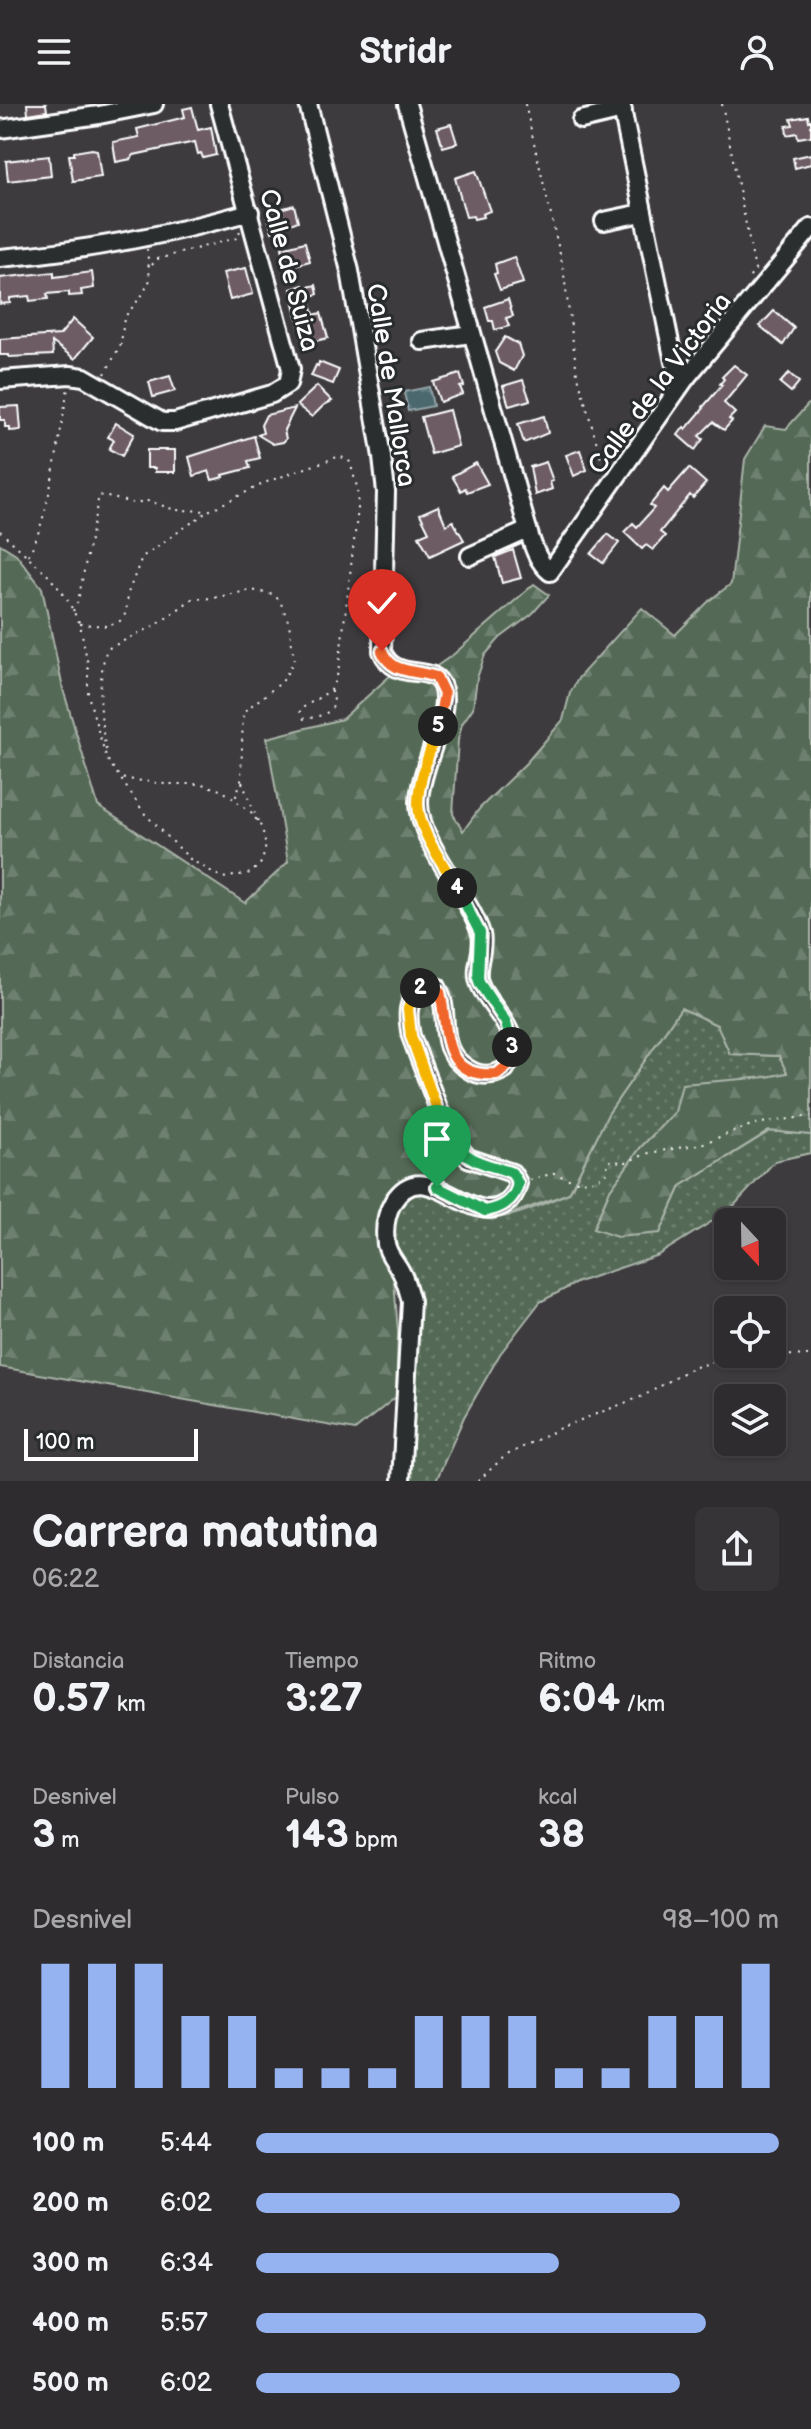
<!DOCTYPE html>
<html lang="es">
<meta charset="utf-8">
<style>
body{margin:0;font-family:"Balsamiq Sans",sans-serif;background:#363436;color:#f1f3f6;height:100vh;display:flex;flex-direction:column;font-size:30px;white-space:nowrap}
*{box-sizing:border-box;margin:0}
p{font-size:26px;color:#a7a7aa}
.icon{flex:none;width:44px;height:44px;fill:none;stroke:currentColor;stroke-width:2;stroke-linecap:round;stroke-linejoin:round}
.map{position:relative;height:1377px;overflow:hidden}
.side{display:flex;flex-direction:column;background:#2e2c2e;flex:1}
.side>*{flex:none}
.needle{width:52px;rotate:158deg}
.controls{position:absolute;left:714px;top:1104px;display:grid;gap:16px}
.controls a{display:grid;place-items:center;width:72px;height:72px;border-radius:12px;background:#2e2c2e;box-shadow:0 2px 6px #0004,0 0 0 2px #49484a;font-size:40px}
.scale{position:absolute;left:24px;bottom:20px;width:174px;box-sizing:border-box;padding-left:8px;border:4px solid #fff;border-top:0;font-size:22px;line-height:28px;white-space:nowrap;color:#fff;-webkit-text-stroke:6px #2a2d2e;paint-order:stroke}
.pin{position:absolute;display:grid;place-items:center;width:68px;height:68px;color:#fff;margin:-82px -34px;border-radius:50% 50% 50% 0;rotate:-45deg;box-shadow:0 0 8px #0007}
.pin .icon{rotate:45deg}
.km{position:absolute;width:40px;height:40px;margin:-20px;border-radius:50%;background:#222;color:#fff;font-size:22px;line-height:40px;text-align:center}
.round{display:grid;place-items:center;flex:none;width:84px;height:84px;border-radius:12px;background:#363436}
.summary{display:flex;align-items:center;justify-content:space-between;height:136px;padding:0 32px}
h1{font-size:44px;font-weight:800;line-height:60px}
.metrics{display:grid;grid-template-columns:repeat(3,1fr);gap:12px;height:136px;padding:8px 32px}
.metrics div{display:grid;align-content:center}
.metrics b{font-size:40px;font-weight:800}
.metrics small{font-size:22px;font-weight:400}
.metrics p{font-size:22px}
.chart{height:224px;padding:16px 32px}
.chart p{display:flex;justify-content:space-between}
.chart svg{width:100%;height:144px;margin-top:8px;stroke:#95b2f1;stroke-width:6}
ul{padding:0 32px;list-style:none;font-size:26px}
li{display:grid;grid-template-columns:128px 96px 1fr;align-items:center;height:60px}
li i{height:20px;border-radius:10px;background:#95b2f1}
header{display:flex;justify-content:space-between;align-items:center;height:104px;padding:0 32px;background:#2e2c2e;font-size:36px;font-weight:800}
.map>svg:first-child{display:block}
.green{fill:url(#green-dots);stroke:#aab4aa;stroke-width:2}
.forest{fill:url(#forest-firs);stroke:#aab4aa;stroke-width:2}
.water{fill:url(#water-ripples);stroke:#93a4a8;stroke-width:2}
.building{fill:#6d5c63;stroke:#fff;stroke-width:2}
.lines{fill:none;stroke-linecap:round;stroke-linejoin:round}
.minor-casing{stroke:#fff;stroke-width:22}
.path{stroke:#fff;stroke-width:2;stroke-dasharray:2 6;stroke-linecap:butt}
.minor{stroke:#2a2d2e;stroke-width:16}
.split-1-casing{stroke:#fff;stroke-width:16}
.split-2-casing{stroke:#fff;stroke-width:16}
.split-3-casing{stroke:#fff;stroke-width:16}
.split-4-casing{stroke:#fff;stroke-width:16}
.split-5-casing{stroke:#fff;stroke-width:16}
.split-6-casing{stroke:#fff;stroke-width:16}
.split-1{stroke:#22a559;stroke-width:10}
.split-2{stroke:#f5b400;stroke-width:10}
.split-3{stroke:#f0652b;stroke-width:10}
.split-4{stroke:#22a559;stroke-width:10}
.split-5{stroke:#f5b400;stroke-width:10}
.split-6{stroke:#f0652b;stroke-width:10}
.labels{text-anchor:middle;stroke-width:6;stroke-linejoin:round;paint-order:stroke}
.street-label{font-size:26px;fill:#fff;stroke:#2a2d2e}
</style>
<header><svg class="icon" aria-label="menu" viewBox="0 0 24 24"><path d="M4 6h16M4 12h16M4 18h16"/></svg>Stridr<svg class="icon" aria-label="person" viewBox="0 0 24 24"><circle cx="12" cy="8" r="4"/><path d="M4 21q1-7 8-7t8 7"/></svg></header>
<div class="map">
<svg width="811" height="1377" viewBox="0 0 811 1377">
<defs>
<pattern id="green-dots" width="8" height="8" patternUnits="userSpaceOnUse" patternTransform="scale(2)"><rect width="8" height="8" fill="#546a56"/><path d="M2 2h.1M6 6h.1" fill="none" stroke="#6e806f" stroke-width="1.8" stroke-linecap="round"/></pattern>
<pattern id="forest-firs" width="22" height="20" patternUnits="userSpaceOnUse" patternTransform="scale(2)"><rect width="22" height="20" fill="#546a56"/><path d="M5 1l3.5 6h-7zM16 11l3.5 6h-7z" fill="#6e806f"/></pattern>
<pattern id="water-ripples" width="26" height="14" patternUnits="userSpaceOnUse" patternTransform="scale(2)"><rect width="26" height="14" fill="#4b686e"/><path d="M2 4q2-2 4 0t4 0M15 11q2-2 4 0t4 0" fill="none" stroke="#667f84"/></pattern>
</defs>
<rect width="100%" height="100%" fill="#3e3b3e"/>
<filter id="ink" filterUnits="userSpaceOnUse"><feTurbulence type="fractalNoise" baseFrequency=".0125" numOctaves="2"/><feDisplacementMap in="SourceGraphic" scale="16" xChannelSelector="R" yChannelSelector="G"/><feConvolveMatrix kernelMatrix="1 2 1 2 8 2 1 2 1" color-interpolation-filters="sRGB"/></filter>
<g filter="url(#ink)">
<!-- green -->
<path class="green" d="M681 904 717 921 730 950 780 952 787 969 767 973 675 1008 641 1043 610 1086 593 1125 660 1129 681 1082 770 1027 811 1031V1049L775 1057 730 1106 658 1151 578 1178 540 1198 500 1250 464 1313 436 1377H409L419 1189C417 1183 416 1177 414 1171 409 1158 396 1148 394 1133 392 1123 395 1113 400 1104 426 1064 461 1114 493 1114 518 1113 546 1098 569 1089L608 1010Z"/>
<!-- forest -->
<path class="forest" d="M811 297V1031L769 1027 681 1082 660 1129 617 1133 593 1125 610 1086 641 1043 675 1008 682 980 767 973 787 969 779 952 730 950 717 921 681 904 608 1010 569 1089 506 1112 499 1099 484 1103 419 1079 378 1128 394 1176 398 1228 396 1293 355 1326 0 1263V440L16 450 42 484 63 585 98 702 245 799 288 758 267 634 342 615 392 570 421 573 454 550 534 480 549 491 532 510 500 534 485 551 477 574 473 604 462 620 458 636 453 710 463 727 480 704 527 658 563 616 570 589 579 573 642 504 675 531 710 496 731 480 745 355 765 322 786 325Z"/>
<!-- water -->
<path class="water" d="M429 283 433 302 408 307 404 288Z"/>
<!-- building -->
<g class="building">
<path d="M27 0H46L47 7 28 10Z"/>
<path d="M192 3 198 26 211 23 216 51 203 54 201 49 198 50 195 38 134 51 131 55 116 58 113 38 139 33 137 25 185 13 183 5Z"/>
<path d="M808 12 809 17 811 16V32L798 34 797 29 787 31 786 22 793 21 791 15Z"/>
<path d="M451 20 457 39 443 43 437 24Z"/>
<path d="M92 45 97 46 101 73 73 77 69 51H74V48Z"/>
<path d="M811 50V60L795 64 793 54Z"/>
<path d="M49 52 51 72 8 77 6 57Z"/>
<path d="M476 67 490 107 482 110 483 113 474 115 473 112 466 113 455 74Z"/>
<path d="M294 101 298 117 272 128 267 109Z"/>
<path d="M305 138 310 157 287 163 282 144Z"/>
<path d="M514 153 523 179 500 186 494 170 497 169 495 160Z"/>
<path d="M246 164 253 190 230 196 223 169Z"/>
<path d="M54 168V173L92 168 94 184 81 186 82 191 69 192V188L47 190 48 195 30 197 29 192 10 194V199L0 200V174Z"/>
<path d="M303 181 304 184 316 181 318 190 309 193 314 211 321 209 328 234 303 240 291 185Z"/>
<path d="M508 195 513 212 506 214 509 222 495 226 493 217H489L485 203Z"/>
<path d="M774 207 794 224 783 241 760 222Z"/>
<path d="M73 215 93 233 75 255 52 238 53 251 9 253V251H0V235L60 231Z"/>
<path d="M505 233 518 240 522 252 514 267 499 259 495 248Z"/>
<path d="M319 258 339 266 333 280 311 272 316 261 318 262Z"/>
<path d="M734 261 747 271 724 299 735 309 729 315 732 317 724 326 713 318 699 332 703 335 695 346 678 331 684 323 686 325 704 304 703 303 722 281 720 280 724 275 722 273Z"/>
<path d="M789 269 799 278 791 288 780 279Z"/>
<path d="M460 270 464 282 460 283 463 290 440 298 433 278Z"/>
<path d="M170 272 175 287 153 293 149 278Z"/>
<path d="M523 276 530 296 509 302 503 282Z"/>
<path d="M317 282 332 297 324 301 312 313 297 301Z"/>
<path d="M19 302 21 326 10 327V323H5V316H0V303Z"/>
<path d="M295 304 284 326 286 335 283 338 273 340 258 331 263 329 261 321 266 311Z"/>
<path d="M449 306 458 342 431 350 421 313Z"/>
<path d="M544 312 548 329 524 339 518 320Z"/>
<path d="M116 319 134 330 122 352 109 345 114 336 108 333Z"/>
<path d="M254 332 260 354 248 357 250 364 223 371 224 373 212 376 209 367 194 372 189 353Z"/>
<path d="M147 346H175V368H155V364H147Z"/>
<path d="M580 346 587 366 574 372 566 351Z"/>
<path d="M546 358 553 377 550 378 552 385 535 391 530 363Z"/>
<path d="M476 359 488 380 467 388 465 384 461 387 452 372Z"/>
<path d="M689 364 706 379 693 394 690 391 660 428 665 432 653 446 646 441 642 445 624 428 633 419 637 423 654 404 650 401 664 384 668 388Z"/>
<path d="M438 402 446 421 453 417 464 436 430 452 419 432 429 428 420 410Z"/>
<path d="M608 430 619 439 603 459 591 450Z"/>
<path d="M513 446 521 474 502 479 495 453Z"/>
</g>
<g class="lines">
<!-- minor casing -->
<g class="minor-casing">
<g id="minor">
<path d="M308 0 350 167 382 353 386 388 382 547C396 582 435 555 443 586 450 612 419 667 419 698 418 738 469 791 481 830 485 846 474 863 479 878 487 904 530 930 505 965 494 972 480 973 468 965 433 944 453 911 437 883L423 881C406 895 407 912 411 932L448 1030 468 1054 512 1069 518 1079C516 1088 513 1095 505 1100 469 1125 425 1047 393 1098 386 1110 384 1126 386 1140 388 1151 396 1158 401 1168 406 1177 408 1187 411 1197L401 1377"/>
<path d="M407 0 528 426C533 442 537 457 550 468L686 274 811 124"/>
<path d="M621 0 674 258 686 274"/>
<path d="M581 16 623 6"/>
<path d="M0 25 99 11 154 0"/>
<path d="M604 117 642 109"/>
<path d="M0 154C85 147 168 131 250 108"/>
<path d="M422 237 471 230"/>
<path d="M0 276 70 271 84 273 162 318H175L272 290 288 280 291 265 219 0"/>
<path d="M470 452 528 426"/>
</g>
</g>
<!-- path -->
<g class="path">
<path d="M525 0 563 163 577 269 604 365"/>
<path d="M722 0 755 166 747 177"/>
<path d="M152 161 157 155 237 134 240 127"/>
<path d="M105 270 121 240 124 214 143 190 150 176 147 145"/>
<path d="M0 427 46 469 66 493 80 520 88 561V591L99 630 107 655 145 710 191 756 223 774 251 769 262 758 266 741 262 724 251 708 223 687 202 680H165L120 674"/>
<path d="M28 451C49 419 60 325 68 284"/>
<path d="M73 507 78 497 99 391 133 399 149 397 175 406 208 407 269 377 340 352 350 358 357 383 358 405 338 569 331 586 299 606 304 615C323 612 341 608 331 586"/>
<path d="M80 520 107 522 120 517 126 509 128 489 142 453 207 408"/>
<path d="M106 646C100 618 97 572 107 545L158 520 192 495 213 494 252 486 274 491 280 497 289 519 294 557 282 578 243 608 241 677 235 695"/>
<path d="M242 678 258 717"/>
<path d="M530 1076 554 1069C573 1078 590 1083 608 1068L607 1057 626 1058 649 1049 701 1040 754 1020 811 1012"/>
<path d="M758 1250 811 1252"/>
<path d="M478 1377 505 1352 560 1324 643 1292 692 1264 743 1250"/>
</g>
<!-- minor -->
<use href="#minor" class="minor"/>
</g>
</g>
<g class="lines" filter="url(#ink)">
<!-- split-1 casing -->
<g class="split-1-casing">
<path id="split-1" d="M437 1083 485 1107C502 1104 515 1097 518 1079L512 1069C492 1061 474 1060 459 1044"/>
</g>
<!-- split-2 casing -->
<g class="split-2-casing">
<path id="split-2" d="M420 884 411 896 408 905 411 932 443 1022 459 1044"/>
</g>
<!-- split-3 casing -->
<g class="split-3-casing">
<path id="split-3" d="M420 884 431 880 440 888C449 925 439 975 497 970L509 960 512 943"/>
</g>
<!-- split-4 casing -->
<g class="split-4-casing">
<path id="split-4" d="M457 784 480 829 478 874 480 880 506 919 512 943"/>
</g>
<!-- split-5 casing -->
<g class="split-5-casing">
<path id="split-5" d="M438 622C431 646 418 675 418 700 419 729 444 760 457 784"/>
</g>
<!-- split-6 casing -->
<g class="split-6-casing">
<path id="split-6" d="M382 547C392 571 415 565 436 573L444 590 438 622"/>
</g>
<!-- split-1 -->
<use href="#split-1" class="split-1"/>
<!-- split-2 -->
<use href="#split-2" class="split-2"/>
<!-- split-3 -->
<use href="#split-3" class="split-3"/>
<!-- split-4 -->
<use href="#split-4" class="split-4"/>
<!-- split-5 -->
<use href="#split-5" class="split-5"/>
<!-- split-6 -->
<use href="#split-6" class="split-6"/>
</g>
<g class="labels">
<!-- street labels -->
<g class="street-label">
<text transform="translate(290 166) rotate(75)" y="9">Calle de Suiza</text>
<text transform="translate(659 279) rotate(-53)" y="9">Calle de la Victoria</text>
<text transform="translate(392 281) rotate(81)" y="9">Calle de Mallorca</text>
</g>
</g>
</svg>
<div class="controls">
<a><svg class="needle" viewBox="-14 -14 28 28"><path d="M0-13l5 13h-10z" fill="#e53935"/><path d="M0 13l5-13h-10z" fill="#a7a7aa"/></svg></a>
<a><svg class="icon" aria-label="locate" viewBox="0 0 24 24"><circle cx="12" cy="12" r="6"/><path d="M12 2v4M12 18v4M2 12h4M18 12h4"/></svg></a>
<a><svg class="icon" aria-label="layers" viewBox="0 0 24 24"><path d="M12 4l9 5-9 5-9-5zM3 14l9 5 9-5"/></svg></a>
</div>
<div class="scale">100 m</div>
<div class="pin" style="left:437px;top:1083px;background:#1e9e55"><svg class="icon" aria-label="arrive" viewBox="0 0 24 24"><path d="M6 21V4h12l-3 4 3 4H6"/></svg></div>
<div class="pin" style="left:382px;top:547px;background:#d93025"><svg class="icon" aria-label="check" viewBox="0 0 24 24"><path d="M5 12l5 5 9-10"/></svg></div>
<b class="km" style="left:420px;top:884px">2</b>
<b class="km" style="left:512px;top:943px">3</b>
<b class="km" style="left:457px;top:784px">4</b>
<b class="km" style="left:438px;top:622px">5</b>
</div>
<section class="side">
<div class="summary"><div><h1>Carrera matutina</h1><p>06:22</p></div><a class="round"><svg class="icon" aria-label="share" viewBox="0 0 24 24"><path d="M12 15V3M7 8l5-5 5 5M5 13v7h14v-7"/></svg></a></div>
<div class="metrics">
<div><p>Distancia</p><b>0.57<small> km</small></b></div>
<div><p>Tiempo</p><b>3:27</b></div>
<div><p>Ritmo</p><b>6:04<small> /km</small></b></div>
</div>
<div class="metrics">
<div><p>Desnivel</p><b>3<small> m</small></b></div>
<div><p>Pulso</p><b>143<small> bpm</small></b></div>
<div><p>kcal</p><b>38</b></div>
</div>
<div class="chart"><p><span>Desnivel</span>98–100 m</p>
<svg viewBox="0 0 160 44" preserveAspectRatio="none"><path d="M5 44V6M15 44V6M25 44V6M35 44V22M45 44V22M55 44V38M65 44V38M75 44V38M85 44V22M95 44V22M105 44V22M115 44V38M125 44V38M135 44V22M145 44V22M155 44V6"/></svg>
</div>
<ul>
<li><b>100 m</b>5:44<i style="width:100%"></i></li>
<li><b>200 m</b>6:02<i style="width:81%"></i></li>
<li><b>300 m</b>6:34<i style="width:58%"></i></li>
<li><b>400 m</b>5:57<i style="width:86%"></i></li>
<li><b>500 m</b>6:02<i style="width:81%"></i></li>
</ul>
</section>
